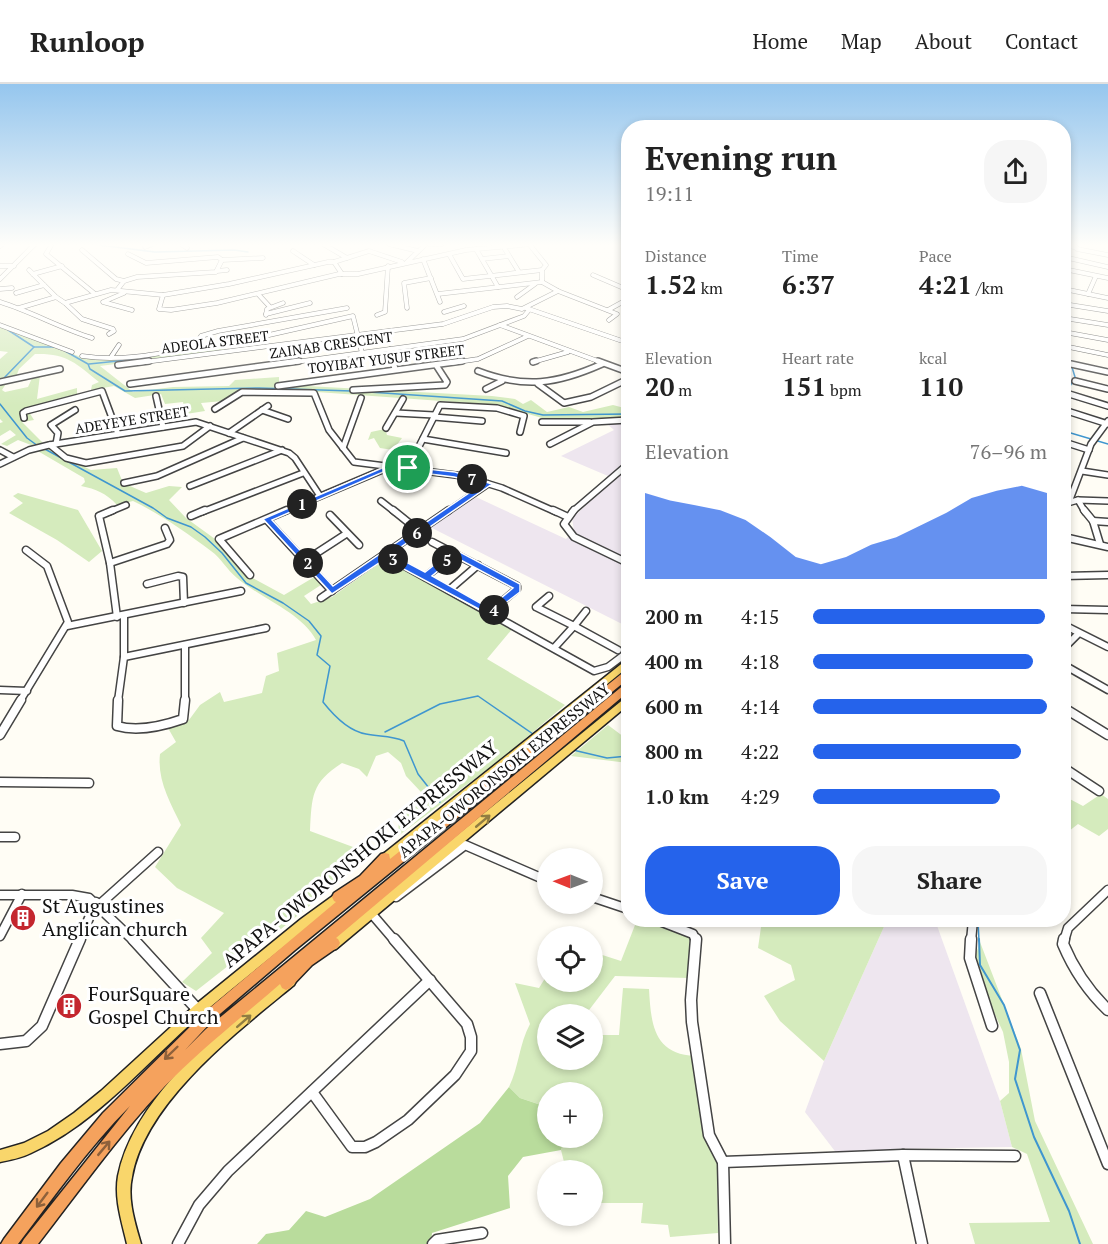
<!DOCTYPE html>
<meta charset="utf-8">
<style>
body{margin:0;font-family:"PT Serif",serif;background:#f6f6f6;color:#222;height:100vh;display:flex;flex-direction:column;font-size:22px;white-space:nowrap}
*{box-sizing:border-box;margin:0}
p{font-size:20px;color:#767676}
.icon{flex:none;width:33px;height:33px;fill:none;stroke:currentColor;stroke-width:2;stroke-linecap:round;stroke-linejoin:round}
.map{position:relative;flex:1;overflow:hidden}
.side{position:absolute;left:621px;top:36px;width:450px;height:807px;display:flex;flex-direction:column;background:#fff;border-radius:24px;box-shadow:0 3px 9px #0003}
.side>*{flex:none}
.needle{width:39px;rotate:271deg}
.fabs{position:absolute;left:537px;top:764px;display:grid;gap:12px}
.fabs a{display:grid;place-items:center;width:66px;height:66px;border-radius:50%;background:#fff;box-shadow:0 3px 9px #0003;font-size:30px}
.pin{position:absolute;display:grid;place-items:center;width:51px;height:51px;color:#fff;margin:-26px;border:3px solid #fff;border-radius:50%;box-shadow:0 2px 6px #0007}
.km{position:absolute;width:30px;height:30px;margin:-15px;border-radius:50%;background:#222;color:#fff;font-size:16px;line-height:30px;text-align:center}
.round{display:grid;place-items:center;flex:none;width:63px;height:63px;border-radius:24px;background:#f6f6f6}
.head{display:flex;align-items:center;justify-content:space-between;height:102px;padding:0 24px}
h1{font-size:33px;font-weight:800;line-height:45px}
.stats{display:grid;grid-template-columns:repeat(3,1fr);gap:9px;height:102px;padding:6px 24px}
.stats div{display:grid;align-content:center}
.stats b{font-size:26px;font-weight:800}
.stats small{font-size:16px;font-weight:400}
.stats p{font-size:16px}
.chart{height:168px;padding:12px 24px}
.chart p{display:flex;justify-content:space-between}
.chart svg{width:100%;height:108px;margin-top:6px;fill:#2563eb;opacity:.7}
.action{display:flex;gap:12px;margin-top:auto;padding:12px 24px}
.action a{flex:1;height:69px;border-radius:24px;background:#2563eb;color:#fff;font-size:24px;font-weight:800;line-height:69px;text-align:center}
.action a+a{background:#f6f6f6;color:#222}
ul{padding:0 24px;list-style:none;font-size:20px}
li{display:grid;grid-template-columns:96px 72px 1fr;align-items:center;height:45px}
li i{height:15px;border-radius:8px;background:#2563eb}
header{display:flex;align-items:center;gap:36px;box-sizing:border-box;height:84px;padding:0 30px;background:#fff;border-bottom:2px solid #e0e0e0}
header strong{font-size:28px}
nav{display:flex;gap:33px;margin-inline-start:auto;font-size:21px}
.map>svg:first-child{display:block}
.industrial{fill:#eee6ef}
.green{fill:#d5ebbd}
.forest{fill:#b9dc9c}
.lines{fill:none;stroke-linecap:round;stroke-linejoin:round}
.stream-far1{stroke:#3f96cf;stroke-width:1.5}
.stream{stroke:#3f96cf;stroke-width:2}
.minor-far4-casing{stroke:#444;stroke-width:5}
.minor-far3-casing{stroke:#444;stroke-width:8}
.minor-far2-casing{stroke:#444;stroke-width:9}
.minor-far1-casing{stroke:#444;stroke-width:11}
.minor-casing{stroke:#444;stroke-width:13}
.major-casing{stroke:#222;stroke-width:3}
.highway-casing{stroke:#222;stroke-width:3}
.minor-far4{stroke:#fff;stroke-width:4}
.minor-far3{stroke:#fff;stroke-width:5}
.minor-far2{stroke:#fff;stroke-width:6}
.minor-far1{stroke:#fff;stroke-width:8}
.minor{stroke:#fff;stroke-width:10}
.major{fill:#f9d66b;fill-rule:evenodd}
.highway{fill:#f5a25d;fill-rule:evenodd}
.oneway{stroke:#917d42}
.oneway2{stroke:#8e613b}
.route{fill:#2563eb;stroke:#fff;stroke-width:1.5;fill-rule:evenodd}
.labels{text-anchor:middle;stroke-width:6;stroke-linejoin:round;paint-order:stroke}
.far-street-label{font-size:14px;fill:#111;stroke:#fff}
.street-label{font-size:16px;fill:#111;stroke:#fff}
.near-street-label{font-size:20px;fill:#111;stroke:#fff}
.near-poi-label{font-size:20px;fill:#111;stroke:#fff;text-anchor:start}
</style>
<header>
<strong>Runloop</strong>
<nav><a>Home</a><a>Map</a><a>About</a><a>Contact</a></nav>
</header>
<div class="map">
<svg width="1108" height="1160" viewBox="0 0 1108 1160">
<rect width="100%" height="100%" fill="#fffdf5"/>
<!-- industrial -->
<g class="industrial">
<path d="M628 337V543L430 443 476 413 566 455 574 447 572 434 615 395 561 372 614 346 606 339Z"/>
<path d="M887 836H935L1000 1017 1012 1063 888 1065 890 1079H844L805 1028 824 977Z"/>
</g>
<!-- green -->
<g class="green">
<path d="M0 242 86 275 121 274 226 261 225 266 100 282 133 308 173 303 229 302 235 296 279 293V303L307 302 492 312 515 315 523 320 531 316 547 328 569 323 583 328 613 321 628 325V333L578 336 542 334 497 321 317 308 241 307 223 317 201 319 205 327 186 330 183 318 165 320 161 310 135 314 114 302 91 306 92 301 99 298C76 279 66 269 35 270L19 285 16 293 9 295 2 306 5 308 28 303 33 292 40 291 37 315 77 304V311L29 328 34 336 22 338 43 359 31 361 18 356 7 362 1 360 16 351 10 346 0 352V339L3 338 0 335V275L8 268 0 267Z"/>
<path d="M385 345 387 351 402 354 393 366 380 364 374 354 368 356 371 348Z"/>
<path d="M49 362 54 368 91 386 117 384 123 399 146 409 169 402 182 403 169 416 186 434 215 455 249 492 284 511 316 492 324 499 304 512 311 520 332 513 387 474 513 544 487 575 565 621 500 676 398 752 399 734 422 718 421 708 406 692 401 679 388 668 376 672 367 693 359 685 342 679C311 699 312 712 310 747L353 763 362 779 249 871H242L196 907 182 898 212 869 201 854 224 829 177 804 155 783 181 741C170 718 157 696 160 670L176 658 168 644 189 636 200 621 220 608 224 618 262 609 266 592 279 587 277 569 316 556C302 529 260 514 237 494 227 486 221 474 211 467 187 449 160 430 133 417L117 421C106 409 96 405 81 402L85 398 84 394 36 366Z"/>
<path d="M18 409 78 426 102 467 89 478 57 456 9 429 23 419 13 412Z"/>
<path d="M608 641 624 653H628V679L571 672Z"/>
<path d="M1101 710 1108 715V745L1099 752 1078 740 1064 751V712L1083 722Z"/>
<path d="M637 836H654L694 851 688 894 615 892 586 930H548V975H592L593 951H619L623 904 649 905C651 939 653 970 695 972L717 1070 718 1149 670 1153 668 1141 641 1139 643 1119H593L592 1086H566L561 1066 565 1053H592V1008H548L547 1023 520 1014 509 1003C519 983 519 960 530 940L515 899 539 904 547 891 548 897H592L593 868 621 877Z"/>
<path d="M762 836H887L824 977 780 937 764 912 795 896 791 881 758 864Z"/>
<path d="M980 858 1021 965 1035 1037 1093 1160H975L969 1139 1050 1138 1027 1070 1012 1063 1000 1017 1009 1009V978L1003 948 986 911 975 873Z"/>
</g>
<!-- forest -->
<path class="forest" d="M509 1003 520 1014 547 1023 548 1053H565L561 1066 523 1073 508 1092 510 1124 432 1149 431 1160H257L266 1150 289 1146 306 1127 325 1133 370 1115 480 1039Z"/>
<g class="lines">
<!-- stream-far1 -->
<g class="stream-far1">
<path d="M91 160 155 168 234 166 248 168"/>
<path d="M8 246 34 263H55"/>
<path d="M65 267 88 280 90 285 125 307 259 304 352 307"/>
<path d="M1064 270 1071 280 1075 293 1068 306"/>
<path d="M89 280 147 274"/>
<path d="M4 294 34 263"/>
<path d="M369 308 502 317 525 327 543 331 628 330"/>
<path d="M0 320 27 354 38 362"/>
<path d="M1064 347 1108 360"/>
<path d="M43 364 153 424 167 434 191 443 205 453 222 469 246 499 283 519 309 537 321 552 317 571 330 582 323 618C334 632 348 647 366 650 380 653 390 651 404 657L418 690 440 718"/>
<path d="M385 648 440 620 478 612 533 650"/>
<path d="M573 666 607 674 628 672"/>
<path d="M978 836 979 857"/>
</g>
<!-- stream -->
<path class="stream" d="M979 855 980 881 1004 921 1020 966 1015 995 1034 1053 1069 1127 1080 1160"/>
<!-- minor-far4 casing -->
<g class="minor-far4-casing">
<g id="minor-far4">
<path d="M52 160 46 170 95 210"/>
<path d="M181 160 187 164"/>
<path d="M323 160 347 174"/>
<path d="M389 160 418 167"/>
<path d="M430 160H442"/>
<path d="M529 160 546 181 542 186V198L558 207 617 230 609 236"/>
<path d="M1064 160 1077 164"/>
<path d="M0 162 3 160"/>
<path d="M503 162 519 188"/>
<path d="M145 163 153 160"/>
<path d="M476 165 498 203"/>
<path d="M1077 165 1108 171"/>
<path d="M82 166 116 195 124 197"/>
<path d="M293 167 314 181"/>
<path d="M449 170 463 195 542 186"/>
<path d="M1064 173 1108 183"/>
<path d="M423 175 440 218"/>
<path d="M482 175 509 172"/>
<path d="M222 176 263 174"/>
<path d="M334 178 369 167 402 178"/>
<path d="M407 178 426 160"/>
<path d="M0 182H14"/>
<path d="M1064 185 1108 194"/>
<path d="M29 186 56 213"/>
<path d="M217 187 227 186"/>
<path d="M33 190 62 182"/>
<path d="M593 191 628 206"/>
<path d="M0 195 35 160"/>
<path d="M0 205 12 204"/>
<path d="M1064 205 1108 214"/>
<path d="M117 206 124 197 137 193 216 188 222 176 218 173 146 179 128 170"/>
<path d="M16 209 44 201"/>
<path d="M124 209 103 218 132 226"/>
<path d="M258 210 270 223"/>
<path d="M438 210 542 198"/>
<path d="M1088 210 1096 192"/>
<path d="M163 211 159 225 171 226 217 219 339 190H358L466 166 532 160"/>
<path d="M517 213 535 200"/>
<path d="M0 218C32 228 60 244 92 254"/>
<path d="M65 219 82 235 113 245 114 247 109 250"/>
<path d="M1064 220 1108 227"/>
<path d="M19 224 56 213 65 219 111 206 163 211 229 200 328 178H334L342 190"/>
<path d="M407 224 404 199 431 194"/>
<path d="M526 224 628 259"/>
<path d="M608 226 628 215"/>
<path d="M444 228 464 222"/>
<path d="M266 230 310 219"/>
<path d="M266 231 267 225 283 219"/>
<path d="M377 231 385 228 388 182"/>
<path d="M1064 234 1108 241"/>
<path d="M0 241 72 268"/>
<path d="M500 241 603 279"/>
<path d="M1064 248 1108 256"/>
<path d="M269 251 353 232 362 269"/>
<path d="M1064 262 1108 271"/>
<path d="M390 265 393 279"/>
<path d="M82 272C120 278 157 270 194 263L201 252 218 247 347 224"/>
<path d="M111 273 119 261"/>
<path d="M533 278 568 268"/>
<path d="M137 279 443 240 493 223 507 222 522 225 558 207"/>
<path d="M288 279 463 255 524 232 529 226"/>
<path d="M451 279 478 275 528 252"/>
</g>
</g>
<!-- minor-far3 casing -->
<g class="minor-far3-casing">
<g id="minor-far3">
<path d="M393 277 395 285"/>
<path d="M598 277 628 288"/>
<path d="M533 278 536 277"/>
<path d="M1071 280 1108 288"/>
<path d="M118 281 149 277"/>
<path d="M478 287C525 305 557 300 602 280"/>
<path d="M1075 297 1108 305"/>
<path d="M0 298 60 285"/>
<path d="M130 300 299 277"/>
<path d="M538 300 564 319 591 313 628 295"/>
<path d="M278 302 462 277"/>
<path d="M486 305 502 297"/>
<path d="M353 306 445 301 447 298 436 281"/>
<path d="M1066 309 1108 322"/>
<path d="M156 312 163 343"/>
<path d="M215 325 242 308 314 309 329 346 354 378 463 392 502 404 556 428"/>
<path d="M262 326 288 335"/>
<path d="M1064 326 1108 340"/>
<path d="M396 329 434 331"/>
<path d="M434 333 482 337"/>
<path d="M24 334 23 329 26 327 102 307 118 350"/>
<path d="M542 338H590"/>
<path d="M386 344 403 315"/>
<path d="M229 349 268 322"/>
<path d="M423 355 506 369"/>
<path d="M1064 358 1089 366"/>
<path d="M56 360 58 349 51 341 75 326"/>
<path d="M550 360 593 338 628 336"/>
<path d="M50 361 66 374 86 379 183 362 210 342"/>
<path d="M343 364 361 314"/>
<path d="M0 366 13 373"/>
<path d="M0 380 29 366 49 361 196 338 289 369 295 374 320 412"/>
<path d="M408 384 440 321 497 324 524 332 520 348"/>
<path d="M1082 387 1108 391"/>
<path d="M124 399 157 392 243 354"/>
<path d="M190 402 282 366"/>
<path d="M1078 416 1085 428"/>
<path d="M381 417 395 428"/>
<path d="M1069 418 1091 360 1108 337"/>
<path d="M1064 420 1078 416 1108 417"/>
<path d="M109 428 126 421"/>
<path d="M202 428 303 389"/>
<path d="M283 428 387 384"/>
<path d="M447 428 488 400"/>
<path d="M572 428 628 380"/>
</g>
</g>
<!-- minor-far2 casing -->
<g class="minor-far2-casing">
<g id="minor-far2">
<path d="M113 426 99 432 110 479 117 533"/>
<path d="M393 426 419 447"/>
<path d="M553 426 568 433"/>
<path d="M574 426 564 440 574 453 628 479"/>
<path d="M1084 426 1093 437 1100 460"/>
<path d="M330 431 359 461"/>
<path d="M191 432 205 426"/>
<path d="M267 436 332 507"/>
<path d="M1093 437 1108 438"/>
<path d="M1064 453 1108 463"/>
<path d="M432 458 517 502V505L490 528"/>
<path d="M385 471 594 587 608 583 628 568"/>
<path d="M306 476 346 450"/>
<path d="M110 479 167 460 170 456 165 444"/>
<path d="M250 491 219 455 287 426"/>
<path d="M1064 492 1108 491"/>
<path d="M425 493 455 470"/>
<path d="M147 500 178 492 183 493 184 519"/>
<path d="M449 506 478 481"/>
<path d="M549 512 536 523 574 542 554 564"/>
<path d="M321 514 449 426"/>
<path d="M1064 525 1108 526"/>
<path d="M586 527 574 542 618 566"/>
<path d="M1064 541 1108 563"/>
<path d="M67 542 241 507"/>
<path d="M185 561V617"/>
<path d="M1064 564 1078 550"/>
<path d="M124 573 266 544"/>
<path d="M1064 581 1108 606"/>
<path d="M0 606 27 607"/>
<path d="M20 617 68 538 47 482 26 466"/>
<path d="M118 617 124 573V532"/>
</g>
</g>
<!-- minor-far1 casing -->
<g class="minor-far1-casing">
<g id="minor-far1">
<path d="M118 616 117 642C138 648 163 642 183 635L185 616"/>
<path d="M1064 624 1108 651"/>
<path d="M0 651 21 616"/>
<path d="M1064 684 1099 707"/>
<path d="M0 698 89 699"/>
<path d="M0 753H15"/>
<path d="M0 811H72L89 814 134 857"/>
<path d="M396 813 465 761 548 797"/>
<path d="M592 813 628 825"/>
<path d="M99 821 158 768"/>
<path d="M371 829 395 857"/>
<path d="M657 836 693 850 696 857"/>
<path d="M0 852 22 810"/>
<path d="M79 857 96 818"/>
<path d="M971 857 973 836"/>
<path d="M1064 857 1068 844 1108 806"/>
</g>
</g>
<!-- minor casing -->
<g class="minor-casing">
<g id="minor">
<path d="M133 855 198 926"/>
<path d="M696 855 691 916 692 938 709 1051 723 1078 725 1160"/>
<path d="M971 855 970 874 992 942"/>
<path d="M1064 855 1063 860C1074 886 1088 907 1108 926"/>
<path d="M1040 909 1108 1080"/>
<path d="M0 960 26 957 42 942 80 855"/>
<path d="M312 1008 352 1063H365L376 1058 408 1036 455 991 471 967V953L467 940 394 855"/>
<path d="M903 1071 922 1160"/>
<path d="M723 1078 903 1071 1015 1072"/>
<path d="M178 1160 199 1121 228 1087 430 896"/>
<path d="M433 1160 437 1156 482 1149"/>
</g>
</g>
<!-- major casing -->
<g class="major-casing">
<g id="major">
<path d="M628 576V583L385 781 381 783 377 781 376 778 377 775 625 577Z"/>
<path d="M628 613V621L336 865 332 866 328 865 327 861 328 857 625 614Z"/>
<path d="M341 806 345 807 346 811 345 815C297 852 249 890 203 929 147 977 99 1038 31 1069 21 1074 10 1076 0 1078V1066L24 1059 48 1047 74 1029 101 1007 195 921 301 835Z"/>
<path d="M290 891 294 893 296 897 294 901C238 947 145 1018 132 1093 127 1115 135 1139 141 1160H127C122 1138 114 1115 118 1092 134 1011 225 942 286 893Z"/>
</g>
</g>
<!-- highway casing -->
<g class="highway-casing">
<path id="highway" d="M625 587H628V595L295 866 214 935 185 966 206 945 625 600 628 599V608L336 854 338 855 340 859 338 863 312 881 290 904 286 906 282 904 280 900C241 934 200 966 164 1003 118 1052 79 1107 38 1160H21L24 1155 130 1022C88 1064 54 1113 18 1160H1L4 1155 61 1079 103 1029 206 927 336 818 334 817 332 813 334 809 360 792 381 770 385 769 389 770 390 775Z"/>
</g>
<!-- minor-far4 -->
<use href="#minor-far4" class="minor-far4"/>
<!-- minor-far3 -->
<use href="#minor-far3" class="minor-far3"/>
<!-- minor-far2 -->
<use href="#minor-far2" class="minor-far2"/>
<!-- minor-far1 -->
<use href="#minor-far1" class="minor-far1"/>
<!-- minor -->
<use href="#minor" class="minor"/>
<!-- major -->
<use href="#major" class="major"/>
<!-- highway -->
<use href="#highway" class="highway"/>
</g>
<!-- one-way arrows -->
<defs><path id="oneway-shaft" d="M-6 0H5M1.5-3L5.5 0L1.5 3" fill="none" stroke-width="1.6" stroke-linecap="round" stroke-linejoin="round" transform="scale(1.5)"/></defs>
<g class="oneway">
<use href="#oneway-shaft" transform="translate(483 737) rotate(-40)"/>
<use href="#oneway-shaft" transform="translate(244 937) rotate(-41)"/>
</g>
<g class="oneway2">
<use href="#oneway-shaft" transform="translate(171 969) rotate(136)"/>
<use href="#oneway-shaft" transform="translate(104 1064) rotate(-50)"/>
<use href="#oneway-shaft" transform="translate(42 1116) rotate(127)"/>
</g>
<!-- sky -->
<linearGradient id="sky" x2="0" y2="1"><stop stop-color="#95c6ee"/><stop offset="0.5" stop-color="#fffefa"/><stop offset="1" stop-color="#fffefa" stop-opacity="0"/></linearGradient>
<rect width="1108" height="322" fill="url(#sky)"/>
<!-- route -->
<path class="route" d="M389 381 455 388 492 400 391 470 425 488 452 467H458L520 500V508L490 531 385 475 332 510 263 435ZM390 385 454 393 482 400 333 502 272 436ZM455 473 513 504 489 524 432 492Z"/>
<!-- icons -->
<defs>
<g id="building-disc" transform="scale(1.35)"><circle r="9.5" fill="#c4262e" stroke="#fff"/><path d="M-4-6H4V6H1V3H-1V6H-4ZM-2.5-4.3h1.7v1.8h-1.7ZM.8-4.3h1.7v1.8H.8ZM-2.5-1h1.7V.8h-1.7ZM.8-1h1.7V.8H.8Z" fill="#fff"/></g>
</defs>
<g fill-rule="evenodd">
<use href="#building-disc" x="23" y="834"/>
<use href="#building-disc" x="69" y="922"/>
</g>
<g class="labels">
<!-- far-street labels -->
<g class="far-street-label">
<text transform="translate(215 258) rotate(-7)" y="5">ADEOLA STREET</text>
<text transform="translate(331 261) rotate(-8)" y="5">ZAINAB CRESCENT</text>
<text transform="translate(386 275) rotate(-7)" y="5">TOYIBAT YUSUF STREET</text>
<text transform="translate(132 336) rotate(-9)" y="5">ADEYEYE STREET</text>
</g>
<!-- street labels -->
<g class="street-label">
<text transform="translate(504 686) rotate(-39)" y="6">APAPA-OWORONSOKI EXPRESSWAY</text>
</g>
<!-- near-street labels -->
<g class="near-street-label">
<text transform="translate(360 770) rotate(-39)" y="7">APAPA-OWORONSHOKI EXPRESSWAY</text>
</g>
<!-- near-poi labels -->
<g class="near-poi-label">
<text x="42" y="829">St Augustines<tspan x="42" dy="23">Anglican church</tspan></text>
<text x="88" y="917">FourSquare<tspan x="88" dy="23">Gospel Church</tspan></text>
</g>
</g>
</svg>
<div class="fabs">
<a><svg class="needle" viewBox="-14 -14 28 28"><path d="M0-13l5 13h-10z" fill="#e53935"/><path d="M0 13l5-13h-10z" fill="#767676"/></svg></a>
<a><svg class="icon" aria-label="locate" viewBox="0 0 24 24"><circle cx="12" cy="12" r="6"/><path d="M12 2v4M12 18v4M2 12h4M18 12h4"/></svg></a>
<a><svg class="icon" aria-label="layers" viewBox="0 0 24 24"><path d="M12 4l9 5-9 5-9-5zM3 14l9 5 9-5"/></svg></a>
<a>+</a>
<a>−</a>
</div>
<div class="pin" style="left:408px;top:384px;background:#1e9e55"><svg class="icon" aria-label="arrive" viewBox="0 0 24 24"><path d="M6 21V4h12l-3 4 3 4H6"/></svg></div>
<b class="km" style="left:302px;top:420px">1</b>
<b class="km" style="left:308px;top:479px">2</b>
<b class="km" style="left:393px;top:475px">3</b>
<b class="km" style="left:494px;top:526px">4</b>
<b class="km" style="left:447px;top:476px">5</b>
<b class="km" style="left:417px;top:449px">6</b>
<b class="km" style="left:472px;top:395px">7</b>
<section class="side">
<div class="head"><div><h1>Evening run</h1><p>19:11</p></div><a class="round"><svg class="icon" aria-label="share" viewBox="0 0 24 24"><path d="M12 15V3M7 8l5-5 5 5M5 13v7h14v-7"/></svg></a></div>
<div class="stats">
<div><p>Distance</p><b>1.52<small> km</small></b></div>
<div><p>Time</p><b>6:37</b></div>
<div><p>Pace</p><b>4:21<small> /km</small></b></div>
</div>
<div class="stats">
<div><p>Elevation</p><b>20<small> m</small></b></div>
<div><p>Heart rate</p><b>151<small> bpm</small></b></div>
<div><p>kcal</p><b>110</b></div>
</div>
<div class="chart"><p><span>Elevation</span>76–96 m</p>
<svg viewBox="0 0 160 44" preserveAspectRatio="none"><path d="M0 44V9L10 12L20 14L30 16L40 20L50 27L60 35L70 38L80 35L90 30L100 27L110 22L120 17L130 11L140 8L150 6L160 9V44z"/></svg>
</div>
<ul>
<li><b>200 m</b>4:15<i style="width:99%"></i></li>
<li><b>400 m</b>4:18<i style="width:94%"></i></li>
<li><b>600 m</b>4:14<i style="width:100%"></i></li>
<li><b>800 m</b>4:22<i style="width:89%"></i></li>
<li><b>1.0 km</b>4:29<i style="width:80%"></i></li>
</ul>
<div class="action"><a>Save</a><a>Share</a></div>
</section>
</div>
